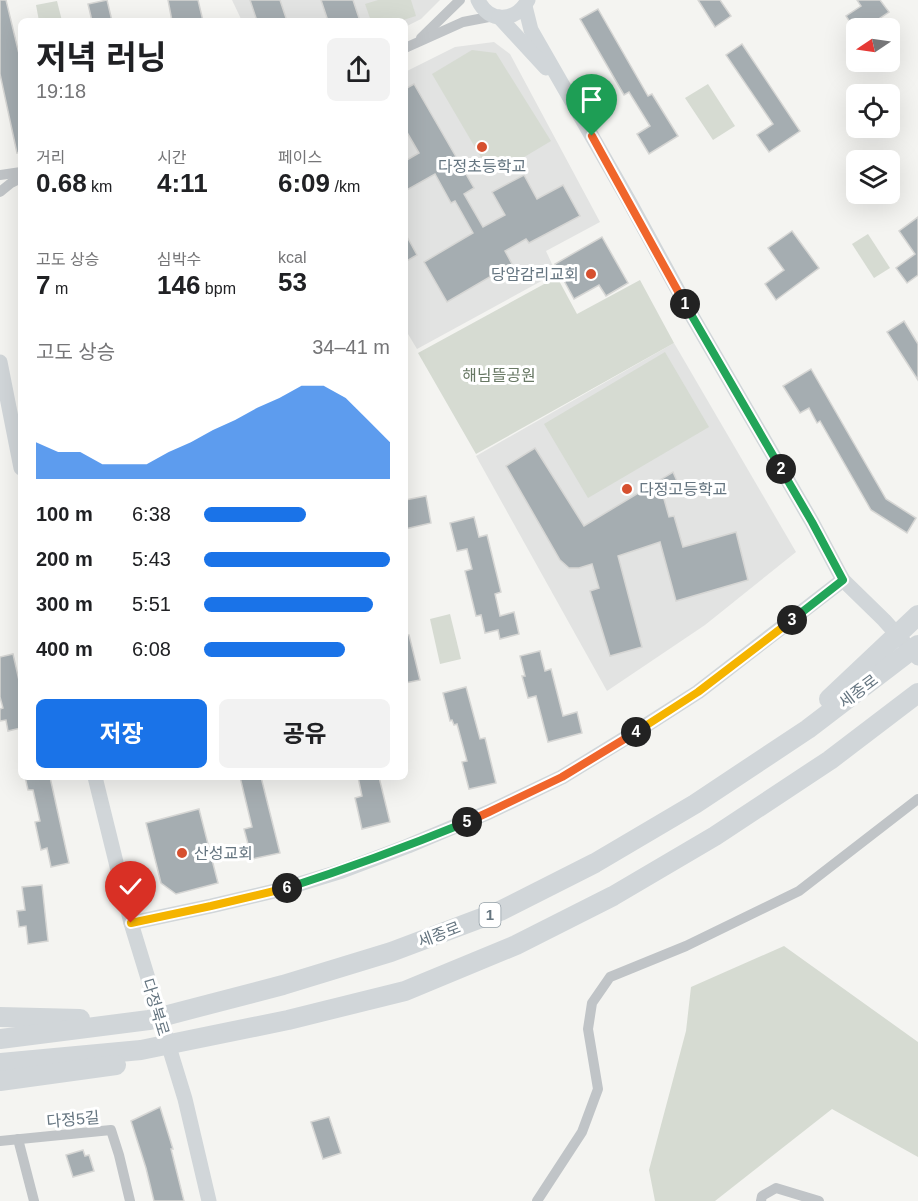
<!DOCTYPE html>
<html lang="ko">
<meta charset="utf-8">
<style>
body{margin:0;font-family:Helvetica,"Noto Sans KR",sans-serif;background:#f2f2f2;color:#202124;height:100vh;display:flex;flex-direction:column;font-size:22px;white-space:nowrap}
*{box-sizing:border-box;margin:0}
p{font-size:20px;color:#757577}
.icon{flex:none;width:33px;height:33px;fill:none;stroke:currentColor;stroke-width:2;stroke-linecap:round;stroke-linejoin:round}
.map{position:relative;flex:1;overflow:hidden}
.sheet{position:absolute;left:18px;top:18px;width:390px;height:762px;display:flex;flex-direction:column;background:#fff;border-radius:9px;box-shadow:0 6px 24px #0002}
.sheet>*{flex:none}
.needle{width:39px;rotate:257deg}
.tools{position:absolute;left:846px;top:18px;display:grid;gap:12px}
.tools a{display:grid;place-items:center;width:54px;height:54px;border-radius:9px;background:#fff;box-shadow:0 6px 24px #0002;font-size:30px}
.pin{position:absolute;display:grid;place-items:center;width:51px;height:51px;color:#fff;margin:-62px -26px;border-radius:50% 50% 50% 0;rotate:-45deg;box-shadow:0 0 6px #0007}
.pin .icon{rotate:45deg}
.km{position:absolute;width:30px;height:30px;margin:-15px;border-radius:50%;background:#222;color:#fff;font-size:16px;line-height:30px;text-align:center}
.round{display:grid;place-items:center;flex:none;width:63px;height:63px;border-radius:9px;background:#f2f2f2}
.head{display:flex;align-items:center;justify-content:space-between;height:102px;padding:0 18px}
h1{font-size:33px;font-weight:700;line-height:45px}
.figures{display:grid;grid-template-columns:repeat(3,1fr);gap:9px;height:102px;padding:6px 18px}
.figures div{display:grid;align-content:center}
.figures b{font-size:26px;font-weight:700}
.figures small{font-size:16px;font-weight:400}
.figures p{font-size:16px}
.chart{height:168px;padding:12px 18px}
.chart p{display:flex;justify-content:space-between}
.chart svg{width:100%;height:108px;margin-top:6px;fill:#1a73e8;opacity:.7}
.action{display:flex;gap:12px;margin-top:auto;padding:12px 18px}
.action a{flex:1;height:69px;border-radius:9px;background:#1a73e8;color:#fff;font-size:24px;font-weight:700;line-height:69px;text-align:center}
.action a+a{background:#f2f2f2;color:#202124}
ul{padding:0 18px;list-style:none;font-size:20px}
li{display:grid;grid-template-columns:96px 72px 1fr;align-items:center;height:45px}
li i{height:15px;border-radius:8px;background:#1a73e8}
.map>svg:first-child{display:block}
.built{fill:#e2e3e2}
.green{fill:#d6dbd2}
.building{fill:#a5adb1;stroke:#d6d6d4;stroke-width:1.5}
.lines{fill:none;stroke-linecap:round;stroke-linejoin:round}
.street{stroke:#c0c4c7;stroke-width:10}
.secondary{stroke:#d1d6d9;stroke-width:15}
.highway{stroke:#d1d6d9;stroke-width:20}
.split-1-casing{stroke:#fff;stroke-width:12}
.split-2-casing{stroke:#fff;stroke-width:12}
.split-3-casing{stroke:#fff;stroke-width:12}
.split-4-casing{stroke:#fff;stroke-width:12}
.split-5-casing{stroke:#fff;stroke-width:12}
.split-6-casing{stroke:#fff;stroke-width:12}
.split-7-casing{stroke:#fff;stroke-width:12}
.split-1{stroke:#f0652b;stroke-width:8}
.split-2{stroke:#22a559;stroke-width:8}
.split-3{stroke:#22a559;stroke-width:8}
.split-4{stroke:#f5b400;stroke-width:8}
.split-5{stroke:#f0652b;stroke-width:8}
.split-6{stroke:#22a559;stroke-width:8}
.split-7{stroke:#f5b400;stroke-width:8}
.poi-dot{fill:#d6502f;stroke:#fff;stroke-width:2}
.labels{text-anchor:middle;stroke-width:6;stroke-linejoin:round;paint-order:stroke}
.shield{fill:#fff;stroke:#939ea6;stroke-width:1.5}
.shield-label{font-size:15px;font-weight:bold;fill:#657580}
.poi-label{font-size:16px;fill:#657580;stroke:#fff;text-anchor:start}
.park-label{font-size:16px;fill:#687864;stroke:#fff}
.street-label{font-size:16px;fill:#657580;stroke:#fff}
</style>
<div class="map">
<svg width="918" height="1201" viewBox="0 0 918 1201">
<rect width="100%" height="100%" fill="#f4f4f1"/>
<!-- built -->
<g class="built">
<path d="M232 0H440L421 19 405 27V21H242Z"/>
<path d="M494 42 510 54 600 222 546 251 556 273 417 349 405 329V72L455 47Z"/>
<path d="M674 343 796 552 705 625 607 691 476 456Z"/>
</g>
<!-- green -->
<g class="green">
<path d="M378 0H411L416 16 400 21H371L365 4Z"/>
<path d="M57 1 62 21H39L36 5Z"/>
<path d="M472 50 496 53 551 141 501 171 486 166 432 74Z"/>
<path d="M708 84 735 126 713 140 685 98Z"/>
<path d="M868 234 890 268 874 278 852 244Z"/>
<path d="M557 277 577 314 640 280 674 343 476 454 418 353Z"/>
<path d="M665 352 709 427 588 498 544 424Z"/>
<path d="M450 614 461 659 440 664 430 619Z"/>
<path d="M784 946 918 1042V1157L832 1109 715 1201H655L649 1170 686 1031 691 987Z"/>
</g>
<!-- building -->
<g class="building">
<path d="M0 0H6L21 62V152L17 153 0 74Z"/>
<path d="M107 0 112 21H92L88 4Z"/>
<path d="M168 0H198L203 21H172Z"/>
<path d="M250 0H280L287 21H257Z"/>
<path d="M321 0H353L360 21H328Z"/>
<path d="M698 0H720L731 16 715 27Z"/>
<path d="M857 0H880L889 12 865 28H854L846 16 861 6Z"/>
<path d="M598 9 648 96 652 94 678 136 649 154 637 134 650 126 629 92 624 95 580 19Z"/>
<path d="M742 44 800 131 769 152 757 135 773 124 726 55Z"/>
<path d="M414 84 474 188 464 194 483 227 505 215 492 192 524 175 537 199 563 185 580 216 529 243 526 239 505 251 512 264 447 302 424 262 473 233 455 201 451 203 435 174 405 191V161L419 153 405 129V89Z"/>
<path d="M918 217V275L907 283 896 268 915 254 899 231Z"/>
<path d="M792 231 819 268 776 300 765 284 784 270 768 248Z"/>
<path d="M405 233 417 255 405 262Z"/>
<path d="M602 237 628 283 606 296 599 285 574 299 555 264Z"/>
<path d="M904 321 918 344V380L887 332Z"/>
<path d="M811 369 886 499 916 518 907 533 871 510 820 421 817 423 809 408 800 413 783 386Z"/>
<path d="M535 448 584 526 673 472 680 488 664 499 669 517 674 516 683 547 736 532 748 580 676 601 660 542 618 556 642 647 610 656 590 591 599 588 592 564 579 568H569L560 560 506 466Z"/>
<path d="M426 496 431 523 405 529V500Z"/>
<path d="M474 517 479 537 487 535 501 592 495 594 500 616 514 612 519 634 500 639 498 630 485 633 481 615 476 616 465 571 472 569 467 549 457 551 450 523Z"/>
<path d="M405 635H409L420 680 405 683Z"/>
<path d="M540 651 545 671 551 669 563 716 577 712 582 733 548 742 536 696 528 698 522 676H525L520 656Z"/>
<path d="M13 654 21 689V728L8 731 6 720 0 721V709L3 708 0 697V657Z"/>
<path d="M466 687 480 739 485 738 496 783 469 789 462 762 467 761 457 724 454 725 452 720 450 721 443 693Z"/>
<path d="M25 777H50L69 863 51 867 47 848 41 850 35 822 40 821 33 790H28Z"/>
<path d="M240 777H261L280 853 252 859 244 829 252 827Z"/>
<path d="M358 777H379L390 822 362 829 355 798 362 796Z"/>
<path d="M199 809 218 883 176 894 161 883 146 823Z"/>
<path d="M42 885 48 941 28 944 26 926 19 927 17 911 25 910 22 887Z"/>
<path d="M160 1107 173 1149H171L184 1201H154L146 1168 131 1121Z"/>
<path d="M329 1117 341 1153 323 1159 311 1122Z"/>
<path d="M83 1150 85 1156 89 1155 94 1171 73 1177 66 1155Z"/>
</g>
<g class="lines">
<!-- street -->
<g class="street">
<path d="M421 38 460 0"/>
<path d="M405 48 463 22 494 16"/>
<path d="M0 175 21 172"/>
<path d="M0 192 11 183 21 178"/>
<path d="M18 1139 34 1201"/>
<path d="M0 1141 111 1130 119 1155 130 1201"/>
<path d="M537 1201 582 1132 598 1089 588 1029 592 1003 610 977 686 946 799 891 918 799"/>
<path d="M761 1201 762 1196 776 1188 819 1201"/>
</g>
<!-- secondary -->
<g class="secondary">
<path d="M478 0C489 24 516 22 528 0"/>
<path d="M525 6 531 30 629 201 692 316 812 522 843 580 884 620 918 658"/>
<path d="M499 17 546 68"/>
<path d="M0 362 21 468"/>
<path d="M95 777 131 923 185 1099 209 1201"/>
<path d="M131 923 211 906 283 889 342 871 408 846 489 812 562 777 637 731 698 692 843 580"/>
</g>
<!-- highway -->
<g class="highway">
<path d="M829 699 918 615"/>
<path d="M0 1017 80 1019"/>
<path d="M0 1039 149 1020 283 985 391 952 500 911 595 863 695 804 808 729 918 645"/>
<path d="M0 1063 141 1050 288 1020 405 991 516 945 613 896 715 836 830 760 918 693"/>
<path d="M0 1081 116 1065"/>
</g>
</g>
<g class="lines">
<!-- split-1 casing -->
<g class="split-1-casing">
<path id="split-1" d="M592 136 685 304"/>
</g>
<!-- split-2 casing -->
<g class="split-2-casing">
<path id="split-2" d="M685 304 781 469"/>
</g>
<!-- split-3 casing -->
<g class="split-3-casing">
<path id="split-3" d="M781 469 812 522 843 580 792 620"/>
</g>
<!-- split-4 casing -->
<g class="split-4-casing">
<path id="split-4" d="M636 732 698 692 792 620"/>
</g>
<!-- split-5 casing -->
<g class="split-5-casing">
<path id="split-5" d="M467 822 489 812 562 777 636 732"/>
</g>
<!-- split-6 casing -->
<g class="split-6-casing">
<path id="split-6" d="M287 888C349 868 408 846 467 822"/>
</g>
<!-- split-7 casing -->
<g class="split-7-casing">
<path id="split-7" d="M131 923 211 906 287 888"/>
</g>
<!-- split-1 -->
<use href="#split-1" class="split-1"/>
<!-- split-2 -->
<use href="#split-2" class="split-2"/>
<!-- split-3 -->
<use href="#split-3" class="split-3"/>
<!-- split-4 -->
<use href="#split-4" class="split-4"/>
<!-- split-5 -->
<use href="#split-5" class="split-5"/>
<!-- split-6 -->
<use href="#split-6" class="split-6"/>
<!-- split-7 -->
<use href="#split-7" class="split-7"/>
</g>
<!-- markers -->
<g class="poi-dot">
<circle cx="482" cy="147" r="6"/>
<circle cx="591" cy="274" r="6"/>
<circle cx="627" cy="489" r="6"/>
<circle cx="182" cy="853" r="6"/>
</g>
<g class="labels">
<!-- shield labels -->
<rect class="shield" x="479.5" y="903" width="21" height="24" rx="4.5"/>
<g class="shield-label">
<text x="490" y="920">1</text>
</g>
<!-- poi labels -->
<g class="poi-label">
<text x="482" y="172" text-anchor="middle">다정초등학교</text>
<text x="579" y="280" text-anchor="end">당암감리교회</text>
<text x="639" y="495">다정고등학교</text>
<text x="194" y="859">산성교회</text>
</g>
<!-- park labels -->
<g class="park-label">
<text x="499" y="381">해님뜰공원</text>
</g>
<!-- street labels -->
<g class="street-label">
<text transform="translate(858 691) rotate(-37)" y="6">세종로</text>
<text transform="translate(439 934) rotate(-21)" y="6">세종로</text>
<text transform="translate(156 1007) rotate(73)" y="6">다정북로</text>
<text transform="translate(73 1119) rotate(-5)" y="6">다정5길</text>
</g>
</g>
</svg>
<div class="tools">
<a><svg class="needle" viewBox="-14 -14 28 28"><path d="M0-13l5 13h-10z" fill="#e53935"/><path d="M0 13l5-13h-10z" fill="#757577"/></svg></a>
<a><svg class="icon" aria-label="locate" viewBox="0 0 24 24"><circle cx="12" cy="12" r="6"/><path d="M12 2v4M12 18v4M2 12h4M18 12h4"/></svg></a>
<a><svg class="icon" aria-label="layers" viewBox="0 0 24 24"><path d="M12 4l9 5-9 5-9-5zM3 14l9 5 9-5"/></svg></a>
</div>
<div class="pin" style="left:592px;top:136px;background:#1e9e55"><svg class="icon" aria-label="arrive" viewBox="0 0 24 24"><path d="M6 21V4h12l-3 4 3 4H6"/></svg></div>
<div class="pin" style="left:131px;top:923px;background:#d93025"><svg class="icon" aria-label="check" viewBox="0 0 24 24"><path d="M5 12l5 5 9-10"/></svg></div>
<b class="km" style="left:685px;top:304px">1</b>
<b class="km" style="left:781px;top:469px">2</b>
<b class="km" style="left:792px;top:620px">3</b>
<b class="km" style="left:636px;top:732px">4</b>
<b class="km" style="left:467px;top:822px">5</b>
<b class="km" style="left:287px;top:888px">6</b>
<section class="sheet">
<div class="head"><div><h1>저녁 러닝</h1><p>19:18</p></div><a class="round"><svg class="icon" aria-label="share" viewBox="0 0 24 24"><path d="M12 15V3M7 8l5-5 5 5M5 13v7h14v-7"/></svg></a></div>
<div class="figures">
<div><p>거리</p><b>0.68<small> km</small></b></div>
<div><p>시간</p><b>4:11</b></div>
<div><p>페이스</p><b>6:09<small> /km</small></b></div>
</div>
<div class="figures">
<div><p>고도 상승</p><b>7<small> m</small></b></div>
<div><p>심박수</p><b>146<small> bpm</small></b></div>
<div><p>kcal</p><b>53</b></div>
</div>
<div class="chart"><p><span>고도 상승</span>34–41 m</p>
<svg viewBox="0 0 160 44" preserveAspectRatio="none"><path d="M0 44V29L10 33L20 33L30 38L40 38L50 38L60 33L70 29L80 24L90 20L100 15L110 11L120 6L130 6L140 11L150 20L160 29V44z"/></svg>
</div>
<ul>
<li><b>100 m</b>6:38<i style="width:55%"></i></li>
<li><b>200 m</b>5:43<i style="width:100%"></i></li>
<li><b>300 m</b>5:51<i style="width:91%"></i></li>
<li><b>400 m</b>6:08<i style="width:76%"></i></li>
</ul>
<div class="action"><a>저장</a><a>공유</a></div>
</section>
</div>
